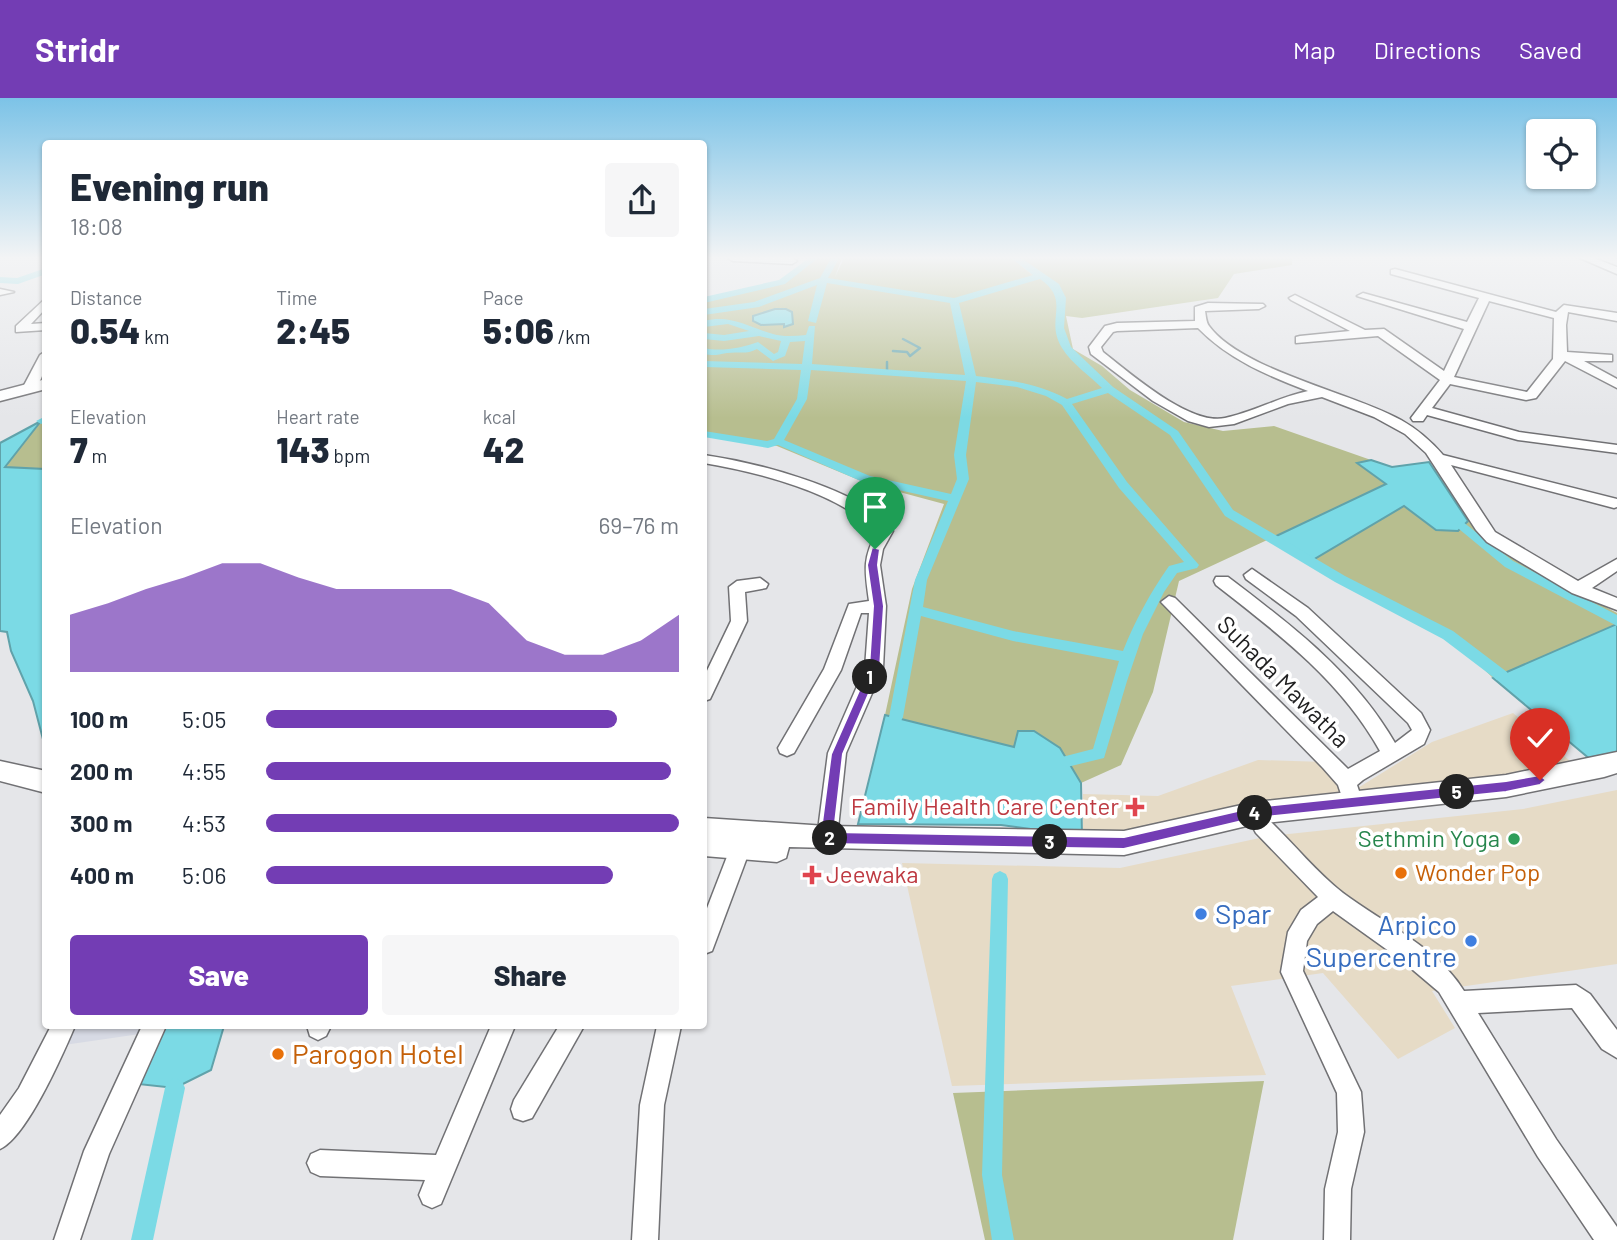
<!DOCTYPE html>
<meta charset="utf-8">
<style>
body{margin:0;font-family:Barlow,sans-serif;background:#f6f6f7;color:#1f2937;height:100vh;display:flex;flex-direction:column;font-size:26px;white-space:nowrap}
*{box-sizing:border-box;margin:0}
p{font-size:23px;color:#747a83}
.icon{flex:none;width:38px;height:38px;fill:none;stroke:currentColor;stroke-width:2;stroke-linecap:round;stroke-linejoin:round}
.map{position:relative;flex:1;overflow:hidden}
.panel{position:absolute;left:42px;top:42px;width:665px;height:889px;display:flex;flex-direction:column;background:#fff;border-radius:7px;box-shadow:0 2px 5px #0004}
.panel>*{flex:none}
.controls{position:absolute;left:1526px;top:21px;display:grid;gap:14px}
.controls a{display:grid;place-items:center;width:70px;height:70px;border-radius:7px;background:#fff;box-shadow:0 2px 5px #0004;font-size:35px}
.pin{position:absolute;display:grid;place-items:center;width:60px;height:60px;color:#fff;margin:-72px -30px;border-radius:50% 50% 50% 0;rotate:-45deg;box-shadow:0 0 7px #0007}
.pin .icon{rotate:45deg}
.km{position:absolute;width:35px;height:35px;margin:-18px;border-radius:50%;background:#222;color:#fff;font-size:19px;line-height:35px;text-align:center}
.round{display:grid;place-items:center;flex:none;width:74px;height:74px;border-radius:7px;background:#f6f6f7}
.summary{display:flex;align-items:center;justify-content:space-between;height:119px;padding:0 28px}
h1{font-size:38px;font-weight:800;line-height:52px}
.stats{display:grid;grid-template-columns:repeat(3,1fr);gap:10px;height:119px;padding:7px 28px}
.stats div{display:grid;align-content:center}
.stats b{font-size:35px;font-weight:800}
.stats small{font-size:19px;font-weight:400}
.stats p{font-size:19px}
.chart{height:196px;padding:14px 28px}
.chart p{display:flex;justify-content:space-between}
.chart svg{width:100%;height:126px;margin-top:7px;fill:#733db4;opacity:.7}
.action{display:flex;gap:14px;margin-top:auto;padding:14px 28px}
.action a{flex:1;height:80px;border-radius:7px;background:#733db4;color:#fff;font-size:28px;font-weight:800;line-height:80px;text-align:center}
.action a+a{background:#f6f6f7;color:#1f2937}
ul{padding:0 28px;list-style:none;font-size:23px}
li{display:grid;grid-template-columns:112px 84px 1fr;align-items:center;height:52px}
li i{height:18px;border-radius:9px;background:#733db4}
header{display:flex;align-items:center;gap:42px;box-sizing:border-box;height:98px;padding:0 35px;background:#733db4;color:#fff}
header strong{font-size:33px}
nav{display:flex;gap:38px;margin-inline-start:auto;font-size:24px}
.map>svg:first-child{display:block}
.commercial{fill:#e6dbc6}
.built{fill:#d7dae4}
.green{fill:#b7be8f}
.water{fill:#7bdae5;stroke:#60a2aa;stroke-width:2}
.lines{fill:none;stroke-linecap:round;stroke-linejoin:round}
.stream{stroke:#60a2aa;stroke-width:2.5}
.canal{fill:#7bdae5;fill-rule:evenodd}
.minor-casing{stroke:#717174;stroke-width:3}
.major-casing{stroke:#717174;stroke-width:3}
.minor{fill:#fff;fill-rule:evenodd}
.major{fill:#fff;fill-rule:evenodd}
.route{fill:#733db4;stroke:#fff;stroke-width:2}
.health-dot{fill:#e0444e;stroke:#fff;stroke-width:2.5}
.leisure-dot{fill:#2e9e5b;stroke:#fff;stroke-width:2.5}
.food-dot{fill:#e8710a;stroke:#fff;stroke-width:2.5}
.shop-dot{fill:#3f7fe0;stroke:#fff;stroke-width:2.5}
.labels{text-anchor:middle;stroke-width:7;stroke-linejoin:round;paint-order:stroke}
.street-label{font-size:24px;fill:#202021;stroke:#fff}
.health-label{font-size:24px;fill:#be3a42;stroke:#fff;text-anchor:end}
.leisure-label{font-size:24px;fill:#27864d;stroke:#fff;text-anchor:end}
.food-label{font-size:24px;fill:#c56008;stroke:#fff;text-anchor:start}
.near-shop-label{font-size:28px;fill:#366cbe;stroke:#fff;text-anchor:start}
.near-food-label{font-size:28px;fill:#c56008;stroke:#fff;text-anchor:start}
</style>
<header>
<strong>Stridr</strong>
<nav><a>Map</a><a>Directions</a><a>Saved</a></nav>
</header>
<div class="map">
<svg width="1617" height="1142" viewBox="0 0 1617 1142">
<rect width="100%" height="100%" fill="#e5e6e9"/>
<!-- commercial -->
<g class="commercial">
<path d="M1513 615 1576 668 1121 738H1083V696L1158 698 1258 662 1325 664 1353 693 1432 644Z"/>
<path d="M1617 692V866L1432 893 1455 930 1398 961 1323 875 1231 888 1266 977 952 988 902 765 1120 770 1269 738 1523 711Z"/>
</g>
<!-- built -->
<path class="built" d="M70 928H144L140 936 64 947Z"/>
<!-- green -->
<g class="green">
<path d="M814 160H842L835 179 844 160H1013L1034 179 1015 160H1292V167L1234 176 1218 200 1082 220 1066 218 1073 251 1102 268 1130 292 1184 324 1223 333 1274 328 1371 362 1358 365 1387 386 1179 483 1153 594 1121 667 1081 685 1060 650 1014 649 885 617 912 491 944 406 866 385 777 348 704 338V202L782 184Z"/>
<path d="M45 321V371L5 369 41 323Z"/>
<path d="M1404 407 1436 432H1458L1468 423 1507 457 1617 515V526L1493 580 1448 537 1311 463Z"/>
<path d="M1264 983 1233 1142H985L953 995Z"/>
</g>
<!-- water -->
<g class="water">
<path d="M775 211H786L792 214 793 226 784 229V226L761 227 753 223V218Z"/>
<path d="M41 323 5 369 45 371V649L33 603 11 553 7 534 0 533V345Z"/>
<path d="M1371 362 1392 369 1429 364 1468 423 1458 433 1436 432 1404 408 1311 463 1272 440 1386 386 1357 365Z"/>
<path d="M1617 526V659L1597 667 1493 580Z"/>
<path d="M885 617 1014 649 1018 633H1034L1060 650 1081 685 1082 738 1001 727 858 726Z"/>
<path d="M163 928H224L211 972 175 990 138 986Z"/>
</g>
<g class="lines">
<!-- stream -->
<g class="stream">
<path d="M893 253 907 254 910 258 920 250 903 241"/>
<path d="M887 264V274"/>
</g>
<!-- canal -->
<g class="canal">
<path d="M809 160H818L785 186 704 205V199L779 182Z"/>
<path d="M831 160H839L828 180 954 200 1033 177 1011 160H1021L1059 186 1066 200 1064 230 1071 249 1113 289 1178 333 1233 412 1345 478 1453 533 1507 574 1509 578 1507 582H1497L1443 541 1335 484 1225 418 1170 337 1108 295 1072 306 1127 384 1199 467 1197 470 1177 475 1164 494 1143 536 1127 583 1104 660 1067 669 1062 667 1059 663 1062 659 1093 651 1119 563 1013 543 921 518 903 619 901 623H891L889 619 915 482 948 403 863 384 778 347 768 350 704 339V333L767 343 774 341 797 301 801 272 704 269V263L802 266 805 243 790 244 785 258 773 263 757 251C746 257 739 253 727 255 717 257 714 258 704 256V250C720 254 742 250 758 244L774 256 778 254 781 243 759 238 724 243 704 241V235L724 237 749 233 728 226 704 229V223C731 216 748 229 773 236 783 239 795 238 806 237L809 228H815L812 266 965 277 950 205 827 185 816 225 808 223 817 187 759 209 704 217V211L754 204 820 180ZM1040 181C1072 203 1044 221 1062 250 1071 265 1090 278 1102 290L1067 301C1038 285 1008 282 976 278L959 205ZM811 272 966 283 954 357 957 381 951 396 870 378 784 342 807 301ZM976 284 1017 289 1046 298 1062 307 1119 390 1184 464 1169 468C1150 495 1135 523 1123 553L1013 533 923 509 927 482 969 381 966 357Z"/>
<path d="M46 170V176L18 186 0 185V179L17 180Z"/>
<path d="M46 318V325L41 326 36 323Z"/>
<path d="M1463 424 1513 463 1617 517V528L1505 469 1459 431 1457 428 1459 425Z"/>
<path d="M1000 773 1006 776 1008 781 1002 1077 1014 1142H992L982 1077 992 781 994 776Z"/>
<path d="M175 980 182 983 185 990 153 1142H131L165 990 168 983Z"/>
</g>
<!-- minor casing -->
<g class="minor-casing">
<g id="minor">
<path d="M728 160H792L797 163 792 166 733 163Z"/>
<path d="M1580 160H1594L1617 169V176Z"/>
<path d="M1395 171 1556 214 1564 207 1617 215V223L1568 214 1566 227 1567 254 1612 257V263H1584L1617 281V290L1565 263 1536 300 1526 302 1450 286 1432 310 1519 334 1617 347V355L1518 342 1427 317 1423 323H1413L1411 320 1440 282 1378 238 1296 245V239L1300 238 1350 233 1291 202 1289 200 1295 197 1365 232 1384 231 1444 273 1464 231 1357 198 1363 195 1467 224 1479 200 1391 176V172ZM1489 203 1554 220 1553 261 1527 294 1454 279Z"/>
<path d="M0 191 14 194 0 197Z"/>
<path d="M46 200V210L31 226 46 225V232L16 234V228Z"/>
<path d="M1208 205 1263 206 1265 208 1259 211 1205 213C1206 218 1206 224 1209 228 1241 272 1353 295 1401 322 1417 331 1431 343 1443 357L1617 401V409L1614 410 1451 367 1495 434 1578 483 1617 461V473L1592 490 1617 500V512L1572 495 1487 444 1476 432 1426 355 1405 336 1374 319 1322 299 1288 306 1234 326 1209 329 1188 323 1153 303 1091 256 1089 249 1105 228 1117 225 1195 223V209ZM1198 230C1228 261 1268 278 1308 293 1279 299 1254 314 1225 320 1190 328 1130 275 1103 254L1101 249 1113 234 1117 233Z"/>
<path d="M46 253C46 268 42 289 28 295L23 294 22 291 40 257Z"/>
<path d="M704 357C753 364 864 391 893 433L883 451 880 467 886 508 883 570 846 655 837 740 834 746 827 749 820 746 817 740 828 655 865 570 869 515H861L841 572 794 655 787 658 780 655 778 650 824 571 849 506 869 503C865 473 862 461 877 434 838 394 757 374 704 365Z"/>
<path d="M1252 471 1308 510 1421 615 1430 632 1424 646 1363 682 1357 687 1359 693 1356 699 1349 701 1342 699 1338 687 1323 670 1161 504 1169 498 1175 500 1348 671 1380 653C1341 583 1279 536 1216 487L1214 483 1216 479H1228C1291 527 1354 574 1395 645L1412 632 1408 625 1296 518 1246 481 1244 477Z"/>
<path d="M760 480 768 486 766 490 745 494 747 523 710 601 704 603V579L731 523 729 489 737 483Z"/>
<path d="M1255 706 1262 709 1270 723C1294 746 1317 775 1343 795 1383 825 1438 850 1464 893L1576 887 1590 896 1617 932V960L1602 951 1572 910 1478 915 1556 1041 1617 1129V1142H1594L1538 1059 1439 894 1400 861 1333 813 1317 826 1307 843 1303 873 1361 994 1364 1034 1351 1091 1350 1142H1324L1325 1091 1338 1034 1337 995 1281 874 1288 834 1301 812 1318 799 1256 735 1245 715 1248 709Z"/>
<path d="M745 729 752 732 755 738 712 853 704 856V818L735 738 738 732Z"/>
<path d="M51 928H75C63 956 27 1039 0 1051V1017L19 990Z"/>
<path d="M142 928H166L109 1056 80 1142H54L84 1053Z"/>
<path d="M307 928H331L326 938 318 942 310 938Z"/>
<path d="M491 928H515L441 1106 432 1110 423 1106 419 1097 425 1082 320 1078 311 1074 307 1065 311 1056 320 1052 436 1057Z"/>
<path d="M559 928H584L532 1020 523 1023 514 1020 511 1011 514 1002Z"/>
<path d="M657 928H681L664 1007 658 1142H632L640 1007Z"/>
</g>
</g>
<!-- major casing -->
<g class="major-casing">
<g id="major">
<path d="M46 281V291L0 303V293Z"/>
<path d="M1617 654V675L1604 679 1506 699 1255 726 1124 757 789 749 786 760 777 764 704 758V720L827 728 1124 733 1255 704 1506 677Z"/>
<path d="M0 663 46 673V695L0 683Z"/>
</g>
</g>
<!-- minor -->
<use href="#minor" class="minor"/>
<!-- major -->
<use href="#major" class="major"/>
</g>
<!-- sky -->
<linearGradient id="sky" x2="0" y2="1"><stop stop-color="#7cc3e7"/><stop offset="0.5" stop-color="#f3f4f5"/><stop offset="1" stop-color="#f3f4f5" stop-opacity="0"/></linearGradient>
<rect width="1617" height="320" fill="url(#sky)"/>
<!-- route -->
<path class="route" d="M872 449 880 451 878 467 884 508 880 570 843 656 834 734 1124 739 1255 709 1506 683 1540 677 1546 682 1540 687 1506 694 1255 720 1124 751 827 746 820 740 831 656 869 570 873 508 867 467Z"/>
<!-- markers -->
<g class="health-dot">
<path d="M1131.5 698.5h7v7h7v7h-7v7h-7v-7h-7v-7h7z"/>
<path d="M808.5 766.5h7v7h7v7h-7v7h-7v-7h-7v-7h7z"/>
</g>
<circle class="leisure-dot" cx="1514" cy="741" r="7"/>
<g class="food-dot">
<circle cx="1401" cy="775" r="7"/>
<circle cx="278" cy="956" r="7"/>
</g>
<g class="shop-dot">
<circle cx="1201" cy="816" r="7"/>
<circle cx="1471" cy="843" r="7"/>
</g>
<g class="labels">
<!-- street labels -->
<g class="street-label">
<text transform="translate(1283 584) rotate(45)" y="8">Suhada Mawatha</text>
</g>
<!-- health labels -->
<g class="health-label">
<text x="1119" y="717">Family Health Care Center</text>
<text x="826" y="785" text-anchor="start">Jeewaka</text>
</g>
<!-- leisure labels -->
<g class="leisure-label">
<text x="1500" y="749">Sethmin Yoga</text>
</g>
<!-- food labels -->
<g class="food-label">
<text x="1415" y="783">Wonder Pop</text>
</g>
<!-- near-shop labels -->
<g class="near-shop-label">
<text x="1215" y="826">Spar</text>
<text x="1457" y="837" text-anchor="end">Arpico<tspan x="1457" dy="32">Supercentre</tspan></text>
</g>
<!-- near-food labels -->
<g class="near-food-label">
<text x="292" y="966">Parogon Hotel</text>
</g>
</g>
</svg>
<div class="controls">
<a><svg class="icon" aria-label="locate" viewBox="0 0 24 24"><circle cx="12" cy="12" r="6"/><path d="M12 2v4M12 18v4M2 12h4M18 12h4"/></svg></a>
</div>
<div class="pin" style="left:875px;top:451px;background:#1e9e55"><svg class="icon" aria-label="arrive" viewBox="0 0 24 24"><path d="M6 21V4h12l-3 4 3 4H6"/></svg></div>
<div class="pin" style="left:1540px;top:682px;background:#d93025"><svg class="icon" aria-label="check" viewBox="0 0 24 24"><path d="M5 12l5 5 9-10"/></svg></div>
<b class="km" style="left:870px;top:579px">1</b>
<b class="km" style="left:830px;top:740px">2</b>
<b class="km" style="left:1050px;top:744px">3</b>
<b class="km" style="left:1255px;top:715px">4</b>
<b class="km" style="left:1457px;top:694px">5</b>
<section class="panel">
<div class="summary"><div><h1>Evening run</h1><p>18:08</p></div><a class="round"><svg class="icon" aria-label="share" viewBox="0 0 24 24"><path d="M12 15V3M7 8l5-5 5 5M5 13v7h14v-7"/></svg></a></div>
<div class="stats">
<div><p>Distance</p><b>0.54<small> km</small></b></div>
<div><p>Time</p><b>2:45</b></div>
<div><p>Pace</p><b>5:06<small> /km</small></b></div>
</div>
<div class="stats">
<div><p>Elevation</p><b>7<small> m</small></b></div>
<div><p>Heart rate</p><b>143<small> bpm</small></b></div>
<div><p>kcal</p><b>42</b></div>
</div>
<div class="chart"><p><span>Elevation</span>69–76 m</p>
<svg viewBox="0 0 160 44" preserveAspectRatio="none"><path d="M0 44V24L10 20L20 15L30 11L40 6L50 6L60 11L70 15L80 15L90 15L100 15L110 20L120 33L130 38L140 38L150 33L160 24V44z"/></svg>
</div>
<ul>
<li><b>100 m</b>5:05<i style="width:85%"></i></li>
<li><b>200 m</b>4:55<i style="width:98%"></i></li>
<li><b>300 m</b>4:53<i style="width:100%"></i></li>
<li><b>400 m</b>5:06<i style="width:84%"></i></li>
</ul>
<div class="action"><a>Save</a><a>Share</a></div>
</section>
</div>
